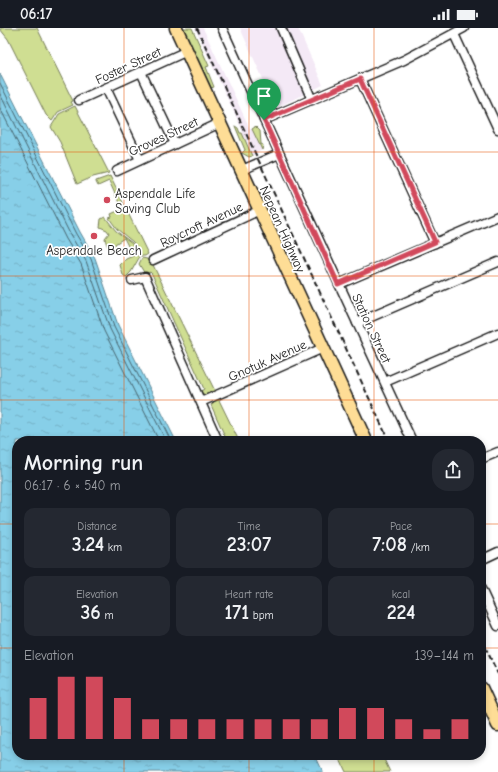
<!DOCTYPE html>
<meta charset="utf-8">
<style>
body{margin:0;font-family:"Comic Neue",sans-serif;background:#242831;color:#f1f3f6;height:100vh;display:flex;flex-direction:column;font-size:15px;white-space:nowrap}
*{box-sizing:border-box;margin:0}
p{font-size:13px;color:#9ea1a6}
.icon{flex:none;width:22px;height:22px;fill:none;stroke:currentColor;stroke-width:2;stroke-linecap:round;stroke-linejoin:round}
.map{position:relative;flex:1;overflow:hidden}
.sheet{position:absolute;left:12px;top:408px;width:474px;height:324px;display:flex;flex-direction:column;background:#171b24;border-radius:16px;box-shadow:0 2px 6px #0003}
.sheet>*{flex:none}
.pin{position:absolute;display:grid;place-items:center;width:34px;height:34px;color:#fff;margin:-41px -17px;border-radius:50% 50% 50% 0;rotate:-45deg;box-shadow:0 0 4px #0007}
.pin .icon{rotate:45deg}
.round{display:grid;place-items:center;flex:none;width:42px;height:42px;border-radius:16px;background:#242831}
.summary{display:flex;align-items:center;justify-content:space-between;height:68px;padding:0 12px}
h1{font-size:22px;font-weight:600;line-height:30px}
.figures{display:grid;grid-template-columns:repeat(3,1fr);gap:6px;height:68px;padding:4px 12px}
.figures div{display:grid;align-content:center;border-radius:10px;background:#242831;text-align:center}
.figures b{font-size:20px;font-weight:600}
.figures small{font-size:11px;font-weight:400}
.figures p{font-size:11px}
.chart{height:112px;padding:8px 12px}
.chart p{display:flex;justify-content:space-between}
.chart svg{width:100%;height:72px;margin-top:4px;stroke:#d1495b;stroke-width:6}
.status{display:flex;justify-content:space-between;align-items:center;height:28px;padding:0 20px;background:#171b24;direction:ltr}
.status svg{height:11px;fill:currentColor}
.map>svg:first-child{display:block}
.built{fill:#f4e9f6}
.green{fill:#cfde92;stroke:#767d57}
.water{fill:url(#water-ripples);stroke:#5c8796}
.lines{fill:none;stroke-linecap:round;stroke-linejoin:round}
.shore{stroke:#47646e;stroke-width:1}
.minor-casing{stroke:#1c1c1c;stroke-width:11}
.highway-casing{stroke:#1c1c1c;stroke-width:15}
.minor{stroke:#fff;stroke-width:8}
.highway{stroke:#fedd96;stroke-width:12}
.rail{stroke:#1c1c1c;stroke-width:2;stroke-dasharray:6 3;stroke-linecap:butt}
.route-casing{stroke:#fff;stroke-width:8}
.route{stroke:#d1495b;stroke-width:5}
.grid{fill:none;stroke:#e8590c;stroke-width:1;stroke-opacity:0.55}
.poi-dot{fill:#d1495b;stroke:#fff;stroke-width:1.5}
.labels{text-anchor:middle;stroke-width:3.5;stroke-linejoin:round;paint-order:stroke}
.street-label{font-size:13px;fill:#1c1c1c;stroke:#fff}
.poi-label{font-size:13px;fill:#1c1c1c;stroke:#fff;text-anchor:start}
</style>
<div class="status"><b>06:17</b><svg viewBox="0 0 49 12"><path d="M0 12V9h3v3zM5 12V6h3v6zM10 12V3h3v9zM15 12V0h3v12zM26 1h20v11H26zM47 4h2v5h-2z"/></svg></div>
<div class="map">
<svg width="498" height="744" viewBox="0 0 498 744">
<defs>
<pattern id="water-ripples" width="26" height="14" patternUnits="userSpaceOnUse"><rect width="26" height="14" fill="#87cfe8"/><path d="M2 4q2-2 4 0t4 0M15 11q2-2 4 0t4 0" fill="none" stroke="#74b1c6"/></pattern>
</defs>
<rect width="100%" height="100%" fill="#fff"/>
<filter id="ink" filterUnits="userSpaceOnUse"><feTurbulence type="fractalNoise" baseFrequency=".025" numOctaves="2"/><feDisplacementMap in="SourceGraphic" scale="8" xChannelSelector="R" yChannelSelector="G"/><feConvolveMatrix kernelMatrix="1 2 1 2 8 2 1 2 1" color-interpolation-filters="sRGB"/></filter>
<g filter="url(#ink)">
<!-- built -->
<g class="built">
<path d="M195 0H203L250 101H252L262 122 252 128 242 105 243 104Z"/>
<path d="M240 0H298L323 57 276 80Z"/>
</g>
<!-- green -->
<g class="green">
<path d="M1 0H37L73 73 71 74 73 77 58 84 52 93 46 87 8 11 0 1Z"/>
<path d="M183 0H192L209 38 206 39 214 59 211 60Z"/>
<path d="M75 78 109 145 93 149 77 156 60 114 51 99 59 86Z"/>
<path d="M235 98 238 100 240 105H242L252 128 249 129 242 125 245 122Z"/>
<path d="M255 98 260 103 261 116 263 117 262 122 252 101 255 99Z"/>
<path d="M110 148 148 226 145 228H140L133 214 117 201 109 190 112 189 111 186 122 181 109 153 98 158 96 154V153Z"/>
<path d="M105 189 116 203 132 215 138 228 139 230 131 244 126 249 123 247 120 237 126 231 133 228 124 210 115 216 116 223C109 224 106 216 105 210L109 205 107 202 100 199 101 191Z"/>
<path d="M142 230 147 231 150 236 152 235 215 363 207 367 203 366 201 363 204 361 152 246 150 244 147 246H145L139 236Z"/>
<path d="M218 370 239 413H227L211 377Z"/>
<path d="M338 727H382L390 744H346Z"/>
</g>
<!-- water -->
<path class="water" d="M0 46 80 204 95 230 118 297 176 413H17V727H315L323 744H0Z"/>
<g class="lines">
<!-- shore -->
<g class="shore">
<path d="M0 55 76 206 91 231 114 299 171 413"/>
<path d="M0 66 71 208 86 233 110 301 166 413"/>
<path d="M0 80 66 211 81 236 104 303 159 413"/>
</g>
<!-- minor casing -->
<g class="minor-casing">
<g id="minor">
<path d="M222 0 339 256 412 413"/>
<path d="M281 0 312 72"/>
<path d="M454 6 498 101"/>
<path d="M141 44 175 116"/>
<path d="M360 51 435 215"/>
<path d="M106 60 140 132"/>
<path d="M79 72 187 23"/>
<path d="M264 92 404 32 464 0"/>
<path d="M242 142 279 126"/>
<path d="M117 143 220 95"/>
<path d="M153 232 260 182"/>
<path d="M132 252 145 249 218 413"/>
<path d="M339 256 498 188"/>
<path d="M357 295 498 234"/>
<path d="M385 354 498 305"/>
<path d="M201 374 323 320"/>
<path d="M481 431 498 424"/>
<path d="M481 532 498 524"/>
<path d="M481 561 498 598"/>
</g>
</g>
<!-- highway casing -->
<g class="highway-casing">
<g id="highway">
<path d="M176 0 366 413"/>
<path d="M481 660 498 697"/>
</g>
</g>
<!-- minor -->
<use href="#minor" class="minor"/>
<!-- highway -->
<use href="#highway" class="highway"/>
<!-- rail -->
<g class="rail">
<path d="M197 0 389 413"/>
<path d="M481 610 498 646"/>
</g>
</g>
</g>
<g class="lines" filter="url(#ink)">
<!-- route casing -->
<g class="route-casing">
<path id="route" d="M360 51 435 214 338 256 264 92Z"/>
</g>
<!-- route -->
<use href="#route" class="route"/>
</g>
<!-- grid -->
<path class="grid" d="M124 0V413M249 0V413M374 0V413M0 124H498M0 248H498M0 372H498M0 496H17M481 496H498M0 620H17M481 620H498M124 727V744M249 727V744M374 727V744"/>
<!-- markers -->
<g class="poi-dot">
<circle cx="107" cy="172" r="4"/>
<circle cx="94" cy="208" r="4"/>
</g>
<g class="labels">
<!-- street labels -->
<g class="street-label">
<text transform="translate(128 37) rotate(-25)" y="5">Foster Street</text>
<text transform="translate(163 108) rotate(-25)" y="5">Groves Street</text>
<text transform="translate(201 196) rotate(-25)" y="5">Roycroft Avenue</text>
<text transform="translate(283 201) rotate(66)" y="5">Nepean Highway</text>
<text transform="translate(372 300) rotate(65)" y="5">Station Street</text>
<text transform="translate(267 332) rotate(-24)" y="5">Gnotuk Avenue</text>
</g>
<!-- poi labels -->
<g class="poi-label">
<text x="115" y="170">Aspendale Life<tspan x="115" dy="15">Saving Club</tspan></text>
<text x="94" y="227" text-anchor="middle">Aspendale Beach</text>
</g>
</g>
</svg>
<div class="pin" style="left:264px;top:92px;background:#1e9e55"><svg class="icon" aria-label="arrive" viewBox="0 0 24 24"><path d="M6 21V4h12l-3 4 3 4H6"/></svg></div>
<section class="sheet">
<div class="summary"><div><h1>Morning run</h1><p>06:17 · 6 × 540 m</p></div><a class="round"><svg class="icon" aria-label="share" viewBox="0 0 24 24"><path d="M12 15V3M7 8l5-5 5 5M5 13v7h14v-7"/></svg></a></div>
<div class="figures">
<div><p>Distance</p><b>3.24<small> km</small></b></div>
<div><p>Time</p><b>23:07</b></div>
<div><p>Pace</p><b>7:08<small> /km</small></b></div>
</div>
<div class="figures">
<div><p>Elevation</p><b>36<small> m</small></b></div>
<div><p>Heart rate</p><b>171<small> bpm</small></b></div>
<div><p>kcal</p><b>224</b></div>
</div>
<div class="chart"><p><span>Elevation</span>139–144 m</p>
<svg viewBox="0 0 160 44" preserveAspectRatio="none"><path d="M5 44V19M15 44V6M25 44V6M35 44V19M45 44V32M55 44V32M65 44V32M75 44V32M85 44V32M95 44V32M105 44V32M115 44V25M125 44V25M135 44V32M145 44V38M155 44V32"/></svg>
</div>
</section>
</div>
